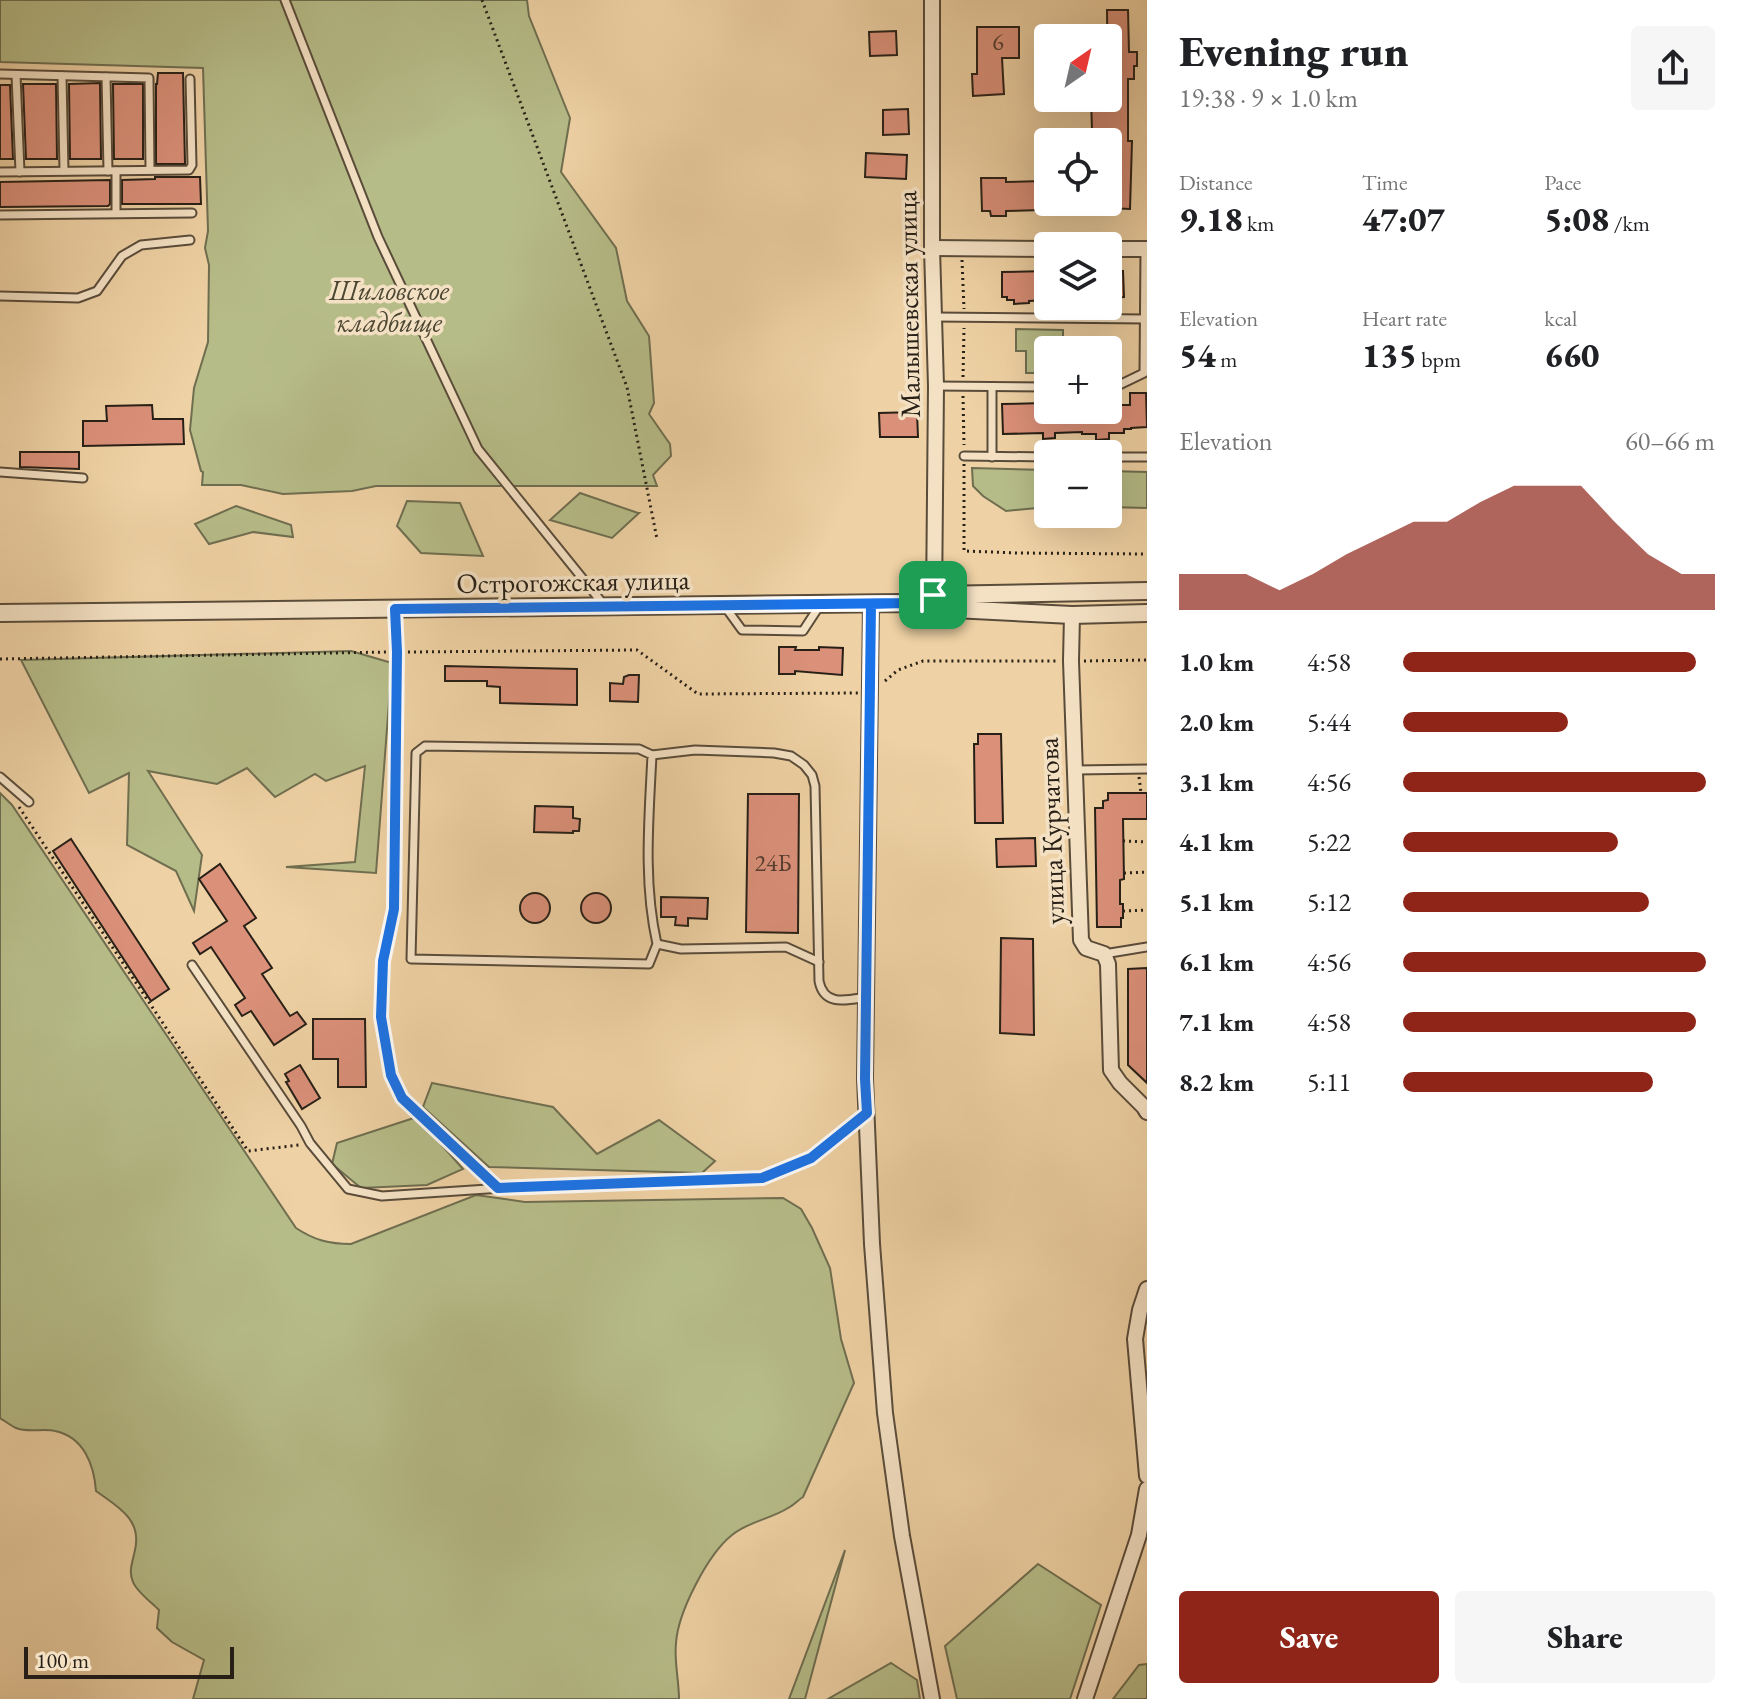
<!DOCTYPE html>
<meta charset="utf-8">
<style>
body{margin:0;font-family:"EB Garamond",serif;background:#f6f6f6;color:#202124;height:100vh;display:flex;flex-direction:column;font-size:30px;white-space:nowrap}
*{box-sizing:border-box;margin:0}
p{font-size:26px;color:#757577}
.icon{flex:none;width:44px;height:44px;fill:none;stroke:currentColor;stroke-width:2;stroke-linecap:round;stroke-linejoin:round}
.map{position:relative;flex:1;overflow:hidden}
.sheet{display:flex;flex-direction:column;background:#fff;width:600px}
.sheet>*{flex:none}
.needle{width:52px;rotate:34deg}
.controls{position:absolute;left:1034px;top:24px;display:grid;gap:16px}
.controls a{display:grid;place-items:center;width:88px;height:88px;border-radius:8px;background:#fff;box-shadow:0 8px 32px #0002;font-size:40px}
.scale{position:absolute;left:24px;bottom:20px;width:210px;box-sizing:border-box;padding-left:8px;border:4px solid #282017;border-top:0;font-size:22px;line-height:28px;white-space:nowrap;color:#282017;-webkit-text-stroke:6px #f4e1c4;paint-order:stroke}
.pin{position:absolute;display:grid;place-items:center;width:68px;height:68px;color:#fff;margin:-34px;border-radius:16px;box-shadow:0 4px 12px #0006}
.round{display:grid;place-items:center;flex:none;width:84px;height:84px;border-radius:8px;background:#f6f6f6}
.overview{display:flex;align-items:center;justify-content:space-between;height:136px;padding:0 32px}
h1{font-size:44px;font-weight:800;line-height:60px}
.figures{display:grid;grid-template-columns:repeat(3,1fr);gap:12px;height:136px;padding:8px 32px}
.figures div{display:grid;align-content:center}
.figures b{font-size:34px;font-weight:800}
.figures small{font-size:22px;font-weight:400}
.figures p{font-size:22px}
.chart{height:224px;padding:16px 32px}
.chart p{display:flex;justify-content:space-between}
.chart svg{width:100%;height:144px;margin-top:8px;fill:#8f2418;opacity:.7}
.action{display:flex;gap:16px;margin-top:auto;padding:16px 32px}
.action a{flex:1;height:92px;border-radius:8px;background:#8f2418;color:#fff;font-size:32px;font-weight:800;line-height:92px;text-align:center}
.action a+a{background:#f6f6f6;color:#202124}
ul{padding:0 32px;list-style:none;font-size:26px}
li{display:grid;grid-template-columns:128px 96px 1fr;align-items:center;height:60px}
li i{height:20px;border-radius:10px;background:#8f2418}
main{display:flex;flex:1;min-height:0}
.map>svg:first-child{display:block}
.green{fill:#b6bc88;stroke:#6f6e50;stroke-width:2}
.building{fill:#da9079;stroke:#282017;stroke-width:2}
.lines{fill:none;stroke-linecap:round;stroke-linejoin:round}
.service-casing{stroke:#5a4c3a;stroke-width:11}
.minor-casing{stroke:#5a4c3a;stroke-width:18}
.tertiary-casing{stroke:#5a4c3a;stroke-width:20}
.path{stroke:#282017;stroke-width:3;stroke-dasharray:2 4;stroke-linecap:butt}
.service{stroke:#f4e1c4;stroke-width:7}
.minor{stroke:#f4e1c4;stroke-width:14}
.tertiary{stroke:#f4e1c4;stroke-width:16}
.route-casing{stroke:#fff;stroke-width:16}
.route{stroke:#1a73e8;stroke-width:10}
.labels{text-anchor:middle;stroke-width:7;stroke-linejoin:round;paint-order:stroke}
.number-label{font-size:24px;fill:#543c30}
.park-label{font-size:28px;font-style:italic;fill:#4c4733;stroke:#f4e1c4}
.street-label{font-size:28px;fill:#282017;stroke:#f4e1c4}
</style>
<main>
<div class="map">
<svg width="1147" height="1699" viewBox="0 0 1147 1699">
<rect width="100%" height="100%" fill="#eed1a4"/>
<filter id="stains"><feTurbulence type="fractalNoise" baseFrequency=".0025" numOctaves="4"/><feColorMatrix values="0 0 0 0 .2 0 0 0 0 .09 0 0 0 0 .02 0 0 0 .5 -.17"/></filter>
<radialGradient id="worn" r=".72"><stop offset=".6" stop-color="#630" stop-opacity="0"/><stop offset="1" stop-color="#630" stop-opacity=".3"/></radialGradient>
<!-- green -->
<g class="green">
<path d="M0 0H527L529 16 570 118 561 172 616 248 627 301 649 336 654 403 649 414 670 444 671 456 653 475 657 486H376L352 491 283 494 241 485H202L203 472 201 471 190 430 194 388 208 342 209 265 205 248 208 231 203 68 0 62Z"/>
<path d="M1016 329 1063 330V350H1048V373H1026V351H1016Z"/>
<path d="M972 468 1048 470V507L1006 511 983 496 973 486Z"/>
<path d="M1108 471 1147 472V508L1108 507Z"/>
<path d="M580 493 638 513H639L612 538 550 520Z"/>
<path d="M407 501 460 503 483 556 421 553 397 526Z"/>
<path d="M236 506 291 525 293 537 253 532 209 544 195 524Z"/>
<path d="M351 651 392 663 376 873 286 867 355 862 365 766 326 781 315 774 275 797 247 768 217 784 148 771 202 855 194 911 176 871 127 845 129 773 89 793 21 660Z"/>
<path d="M0 793 12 805 296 1228C314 1240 329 1244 351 1244L476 1195 525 1202 783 1198 801 1209 812 1228 830 1268 841 1339 854 1383 803 1497C798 1500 794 1505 788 1508 771 1519 749 1521 732 1535 708 1554 678 1612 676 1643 674 1661 679 1681 679 1699H193L204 1660 172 1642 157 1628 159 1610C151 1602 137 1592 133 1582 128 1571 133 1561 135 1550 142 1519 118 1507 96 1491 94 1465 84 1437 55 1431 43 1428 28 1433 16 1428 11 1426 5 1421 0 1418Z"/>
<path d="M432 1083 553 1107 597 1154 659 1120 715 1161 702 1173 489 1167 423 1107Z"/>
<path d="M417 1117 463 1169 427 1185 361 1188 332 1164 337 1143Z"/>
<path d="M845 1550 805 1699H789Z"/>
<path d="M1038 1564 1101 1605 1070 1699H957L945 1646Z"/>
<path d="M891 1663 917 1680 920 1699H828Z"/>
<path d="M1147 1664V1699H1113L1139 1665Z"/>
</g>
<!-- building -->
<g class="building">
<path d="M1107 10H1128L1129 52H1137V66H1134V79H1128V141H1132L1130 209 1108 208 1106 131 1092 130 1091 98H1108Z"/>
<path d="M977 27H1019V58H1002L1004 94 973 96 972 74H977Z"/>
<path d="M896 31 897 55 870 56 869 32Z"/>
<path d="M158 73H183L185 164H156V84H157Z"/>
<path d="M100 83 101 159H70L69 84Z"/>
<path d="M23 84H56L57 159H26Z"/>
<path d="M113 84H143V159H114Z"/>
<path d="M0 85H10L13 159H0Z"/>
<path d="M908 109 909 134 883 135V110Z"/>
<path d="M866 153 907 155 906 179 865 177Z"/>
<path d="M155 177H200L201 204H122V180L155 179Z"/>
<path d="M981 178H1006V182L1042 181V210L1006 211V216H991L990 211H982Z"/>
<path d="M110 180V204L108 206 0 207V182Z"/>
<path d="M1048 271V300L1029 301V303L1014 304V300H1007V297H1002V272Z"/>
<path d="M1109 271H1123L1124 297 1108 298Z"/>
<path d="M1130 393H1146L1147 427 1131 428V429H1124V433H1109V439L1096 440V434H1082V432L1055 433V438L1043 439V433L1003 434 1002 404 1045 403V407H1048V410H1108V408H1111V405H1130Z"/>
<path d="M152 405 153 419H183L184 444 83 446V421H107L106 406Z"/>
<path d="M917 412 918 437H880L879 413Z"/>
<path d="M20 452H79V469L20 467Z"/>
<path d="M779 647H796L795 650H819V647L843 648 842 675 795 671V674H779Z"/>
<path d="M445 666 577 669V705L500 703V687L487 686V681H445Z"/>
<path d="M629 675H639L638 702 610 701V683L623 684 624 677Z"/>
<path d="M978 734H1001L1003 823H975L974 744H978Z"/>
<path d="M1108 793H1147V819H1123L1124 879 1120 880V904H1123V918H1121V927H1097L1095 808H1103V801L1108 800Z"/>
<path d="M748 794H799L798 933 746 932Z"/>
<path d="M535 806 573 807V818L580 819 579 831H573V833L534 832Z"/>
<path d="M1035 838 1036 866 997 867 996 839Z"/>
<path d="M71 839 169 989 151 1001 53 851Z"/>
<path d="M220 864 256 918 244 926 272 968 262 974 290 1016 297 1012 306 1024 274 1045 251 1011 242 1016 235 1005 245 998 211 947 200 954 193 943 227 921 199 879Z"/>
<circle cx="535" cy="908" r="15"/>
<circle cx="596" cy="908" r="15"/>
<path d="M661 897 708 898 707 919 688 918V926L675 925 676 917H661Z"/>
<path d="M1001 938 1033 939 1034 1035 1000 1033Z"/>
<path d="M1147 968V1083L1128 1065V969Z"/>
<path d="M313 1019H365L366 1087H338V1059H313Z"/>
<path d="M300 1065 320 1098 302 1109 286 1082 289 1081 285 1074Z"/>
</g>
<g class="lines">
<!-- service casing -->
<g class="service-casing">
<g id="service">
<path d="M285 0 378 237 478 449 604 605"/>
<path d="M0 74 149 78 150 170"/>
<path d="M16 75 20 172"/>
<path d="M62 76 64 171"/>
<path d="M106 77 108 171"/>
<path d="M0 172 189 170 192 165 190 79"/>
<path d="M116 213V171"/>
<path d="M0 215 192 213"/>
<path d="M0 296 78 298 97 291 122 256 141 245 190 240"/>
<path d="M934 317 1146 319"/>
<path d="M936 386 1048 387"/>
<path d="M992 387V457"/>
<path d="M1108 387H1115L1144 373 1145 249"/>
<path d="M964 456 1048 457"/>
<path d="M1108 457H1147"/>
<path d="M0 472 83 478"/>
<path d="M726 608 742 630 803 631 820 605"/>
<path d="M395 609 397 652 394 909 383 961 381 1017 391 1075 402 1098 498 1188"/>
<path d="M652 755 695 750 774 753 791 756 804 765 812 775 815 786 819 981C824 1007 847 1000 867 997"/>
<path d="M1075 770 1147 769"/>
<path d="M0 777 29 802"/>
<path d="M657 944 649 964 411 959 416 753 425 746 639 749 652 755C649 818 643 882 657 944L681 949 786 947 819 962"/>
<path d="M1104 954 1147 947"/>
<path d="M192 965 301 1126 310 1143 348 1189 382 1196 519 1187 762 1178 811 1158 865 1115"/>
</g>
</g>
<!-- minor casing -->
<g class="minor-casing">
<g id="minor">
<path d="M932 0V248L936 386 934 604"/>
<path d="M932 248 1048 249"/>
<path d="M1108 249H1147"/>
<path d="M871 604 865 1079 872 1244 885 1413 902 1536 932 1699"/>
<path d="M1072 615 1071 661 1081 940 1086 948 1104 954 1108 964 1111 1070 1120 1083 1144 1107 1147 1112"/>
<path d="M1147 1289 1140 1310 1135 1339 1147 1476"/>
<path d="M1085 1699 1139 1535 1147 1489"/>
</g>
</g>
<!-- tertiary casing -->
<g class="tertiary-casing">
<g id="tertiary">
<path d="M910 602 933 595 1147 591"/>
<path d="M0 613 904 603 934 608 1072 615 1147 613"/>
</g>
</g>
<!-- path -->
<g class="path">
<path d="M482 0 627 387 657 539"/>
<path d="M962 260 964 309"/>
<path d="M963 377 964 328"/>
<path d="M963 396 964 445"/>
<path d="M964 464V551L1018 553 1147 554"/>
<path d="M408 652 637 650 698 694 858 693"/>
<path d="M0 659 388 652"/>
<path d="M1084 661 1147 660"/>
<path d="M885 681 898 670 923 661H1056"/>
<path d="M1139 777 1141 793"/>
<path d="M19 807 248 1151 299 1145"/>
<path d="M1123 841 1147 842"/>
<path d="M1124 873 1147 872"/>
<path d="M1123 911 1147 910"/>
</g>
<!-- service -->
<use href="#service" class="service"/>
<!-- minor -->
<use href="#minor" class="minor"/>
<!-- tertiary -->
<use href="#tertiary" class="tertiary"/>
</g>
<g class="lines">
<!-- route casing -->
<g class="route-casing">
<path id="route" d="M933 595 904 603 871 604 865 1079 867 1113 811 1158 762 1178 498 1188 402 1098 391 1075 381 1017 383 961 394 909 397 652 395 609 904 603 934 608 933 595"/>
</g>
<!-- route -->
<use href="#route" class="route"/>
</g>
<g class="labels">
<!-- number labels -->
<g class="number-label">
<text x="998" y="50">6</text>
<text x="773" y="871">24Б</text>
</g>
<!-- park labels -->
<g class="park-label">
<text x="389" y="300">Шиловское<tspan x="389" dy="32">кладбище</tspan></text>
</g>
<!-- street labels -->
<g class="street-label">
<text transform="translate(908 304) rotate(-91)" y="10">Малышевская улица</text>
<text transform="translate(573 581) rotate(-1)" y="10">Острогожская улица</text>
<text transform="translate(1051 831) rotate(-92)" y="10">улица Курчатова</text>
</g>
</g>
<rect width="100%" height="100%" filter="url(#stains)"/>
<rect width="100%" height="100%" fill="url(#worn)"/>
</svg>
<div class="controls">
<a><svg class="needle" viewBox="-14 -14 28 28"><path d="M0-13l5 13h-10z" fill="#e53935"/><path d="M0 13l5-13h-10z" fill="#757577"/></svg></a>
<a><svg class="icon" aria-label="locate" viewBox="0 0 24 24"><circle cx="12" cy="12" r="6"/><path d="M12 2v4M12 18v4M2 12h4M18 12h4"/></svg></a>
<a><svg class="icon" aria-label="layers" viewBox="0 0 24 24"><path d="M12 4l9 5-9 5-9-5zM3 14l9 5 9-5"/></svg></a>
<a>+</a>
<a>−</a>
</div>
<div class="scale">100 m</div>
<div class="pin" style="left:933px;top:595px;background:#1e9e55"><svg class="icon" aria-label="arrive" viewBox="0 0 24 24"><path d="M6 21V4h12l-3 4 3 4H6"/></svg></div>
</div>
<section class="sheet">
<div class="overview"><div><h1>Evening run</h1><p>19:38 · 9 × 1.0 km</p></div><a class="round"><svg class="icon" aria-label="share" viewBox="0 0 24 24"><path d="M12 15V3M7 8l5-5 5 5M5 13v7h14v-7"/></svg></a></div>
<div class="figures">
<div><p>Distance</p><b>9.18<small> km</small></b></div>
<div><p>Time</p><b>47:07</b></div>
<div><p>Pace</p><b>5:08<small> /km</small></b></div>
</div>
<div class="figures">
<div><p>Elevation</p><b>54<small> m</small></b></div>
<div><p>Heart rate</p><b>135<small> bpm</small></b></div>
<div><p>kcal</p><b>660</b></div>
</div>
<div class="chart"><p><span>Elevation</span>60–66 m</p>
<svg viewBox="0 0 160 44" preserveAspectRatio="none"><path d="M0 44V33L10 33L20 33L30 38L40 33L50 27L60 22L70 17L80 17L90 11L100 6L110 6L120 6L130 17L140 27L150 33L160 33V44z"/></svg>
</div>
<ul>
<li><b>1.0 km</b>4:58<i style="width:94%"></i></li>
<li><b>2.0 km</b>5:44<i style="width:53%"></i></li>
<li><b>3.1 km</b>4:56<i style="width:97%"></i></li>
<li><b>4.1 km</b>5:22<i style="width:69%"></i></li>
<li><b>5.1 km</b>5:12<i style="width:79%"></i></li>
<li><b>6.1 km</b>4:56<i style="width:97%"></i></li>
<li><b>7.1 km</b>4:58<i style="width:94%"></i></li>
<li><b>8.2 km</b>5:11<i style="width:80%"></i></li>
</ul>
<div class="action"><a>Save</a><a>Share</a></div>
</section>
</main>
